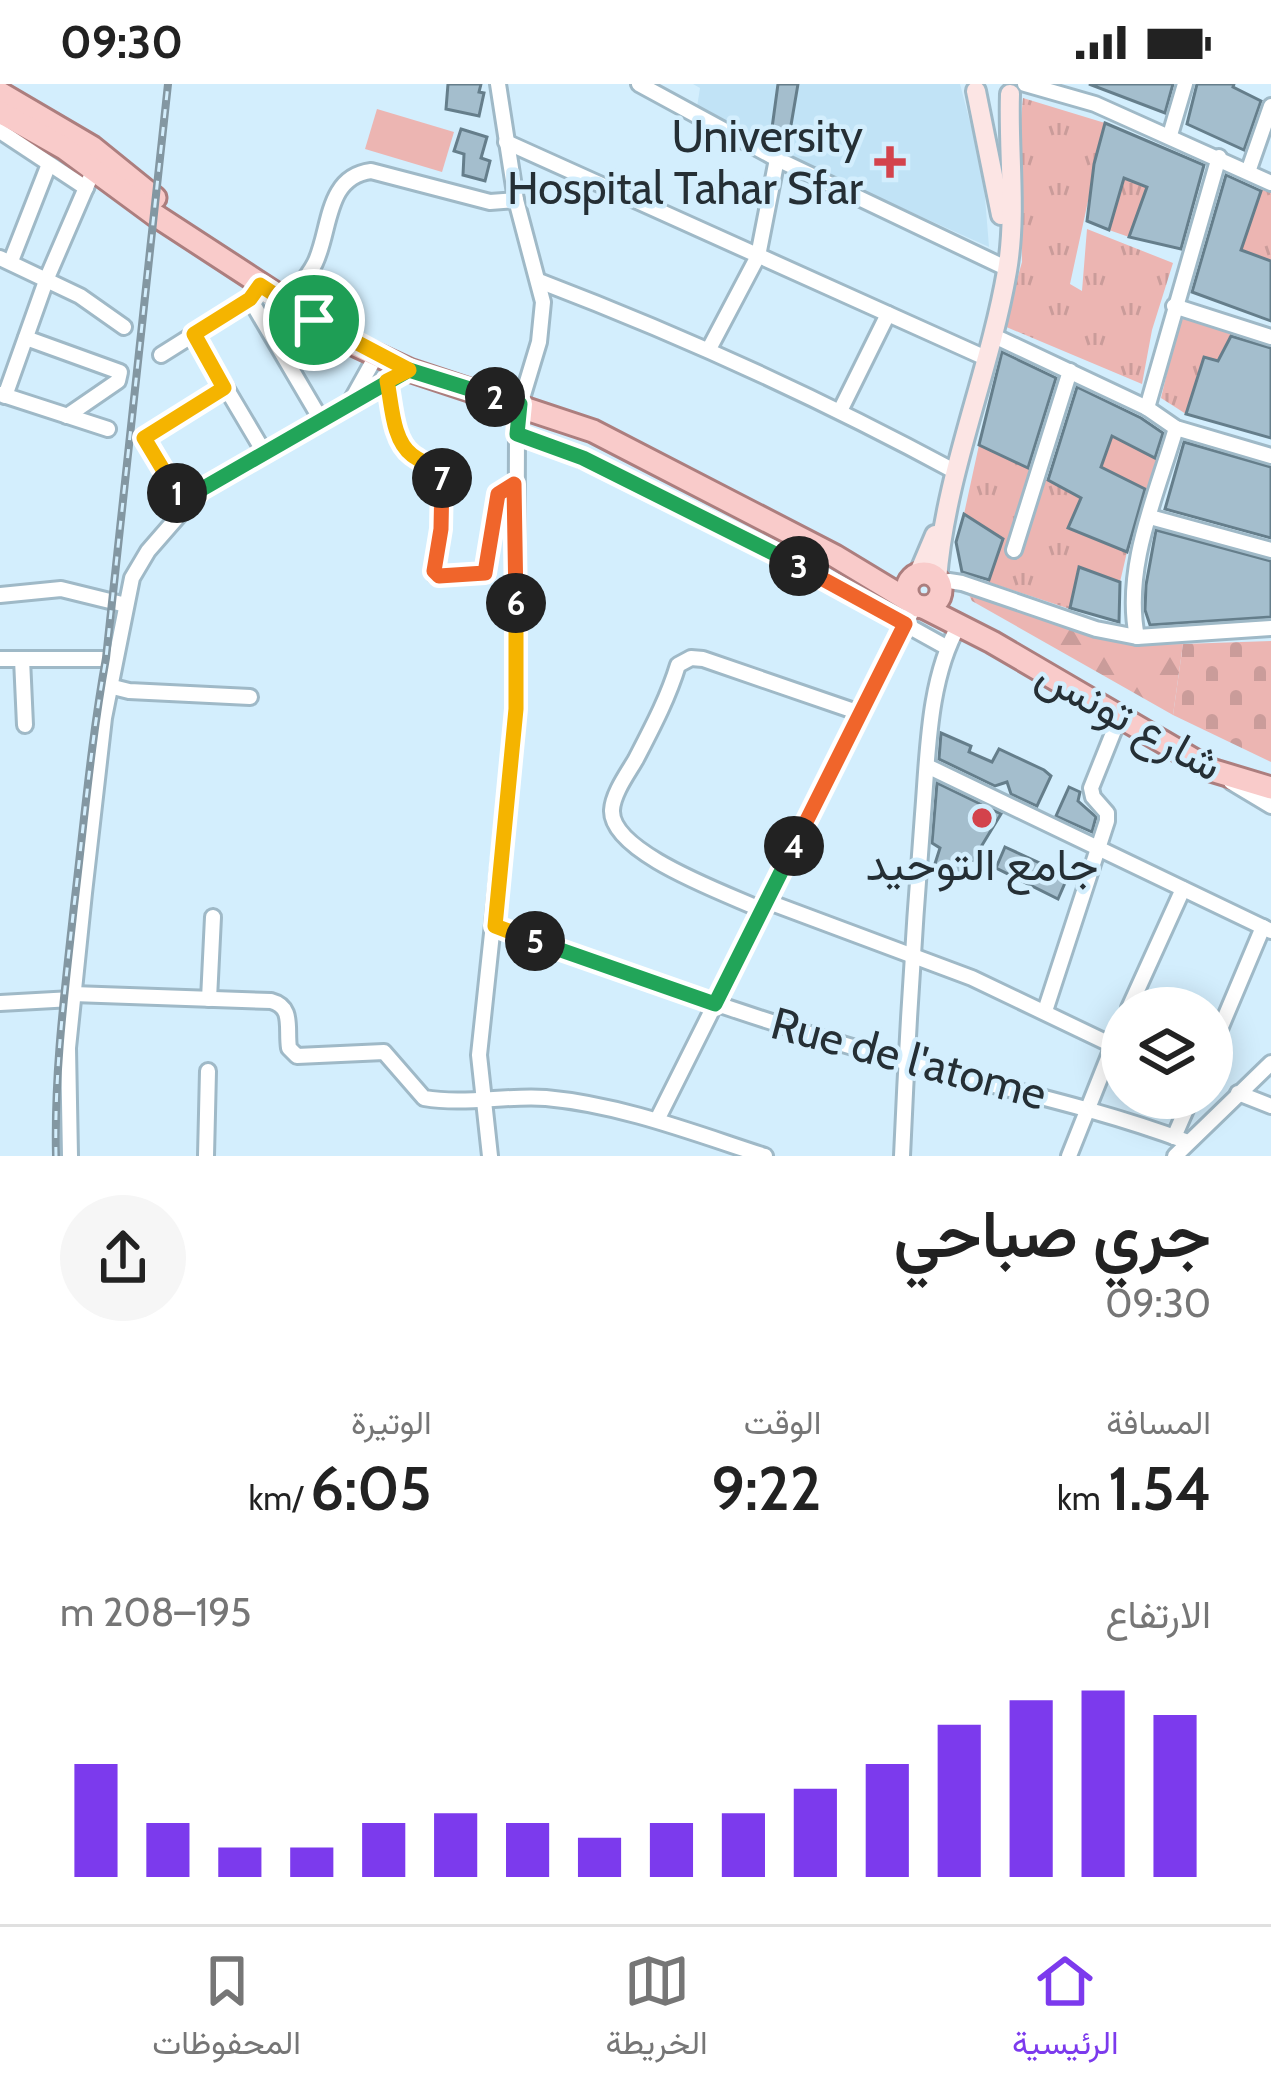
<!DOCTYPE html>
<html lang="ar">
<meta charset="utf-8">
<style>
body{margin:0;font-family:Cabin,Vazirmatn,sans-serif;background:#f6f6f6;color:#222;direction:rtl;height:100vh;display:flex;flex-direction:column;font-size:45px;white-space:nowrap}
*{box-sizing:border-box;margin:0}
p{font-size:39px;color:#767676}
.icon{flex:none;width:66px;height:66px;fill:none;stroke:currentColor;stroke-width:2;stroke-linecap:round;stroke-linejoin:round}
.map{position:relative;height:1072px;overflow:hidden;direction:ltr}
.sheet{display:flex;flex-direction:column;background:#fff;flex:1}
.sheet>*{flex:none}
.controls{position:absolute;left:1101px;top:903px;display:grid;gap:24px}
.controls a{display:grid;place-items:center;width:132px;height:132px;border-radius:50%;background:#fff;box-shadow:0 6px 30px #0003;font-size:60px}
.pin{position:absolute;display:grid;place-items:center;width:102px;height:102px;color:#fff;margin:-51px;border:6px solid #fff;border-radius:50%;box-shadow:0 3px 12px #0007}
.km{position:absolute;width:60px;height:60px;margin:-30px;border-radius:50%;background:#222;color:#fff;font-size:33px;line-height:60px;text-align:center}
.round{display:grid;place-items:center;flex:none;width:126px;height:126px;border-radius:63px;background:#f6f6f6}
.headline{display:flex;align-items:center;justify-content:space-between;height:204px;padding:0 60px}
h1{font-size:66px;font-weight:600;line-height:90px}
.stats{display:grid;grid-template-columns:repeat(3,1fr);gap:18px;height:204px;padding:12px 60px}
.stats div{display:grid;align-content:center}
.stats b{font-size:60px;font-weight:600}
.stats small{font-size:33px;font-weight:400}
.stats p{font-size:33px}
.chart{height:336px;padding:24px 60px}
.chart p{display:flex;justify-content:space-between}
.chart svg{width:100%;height:216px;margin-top:12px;stroke:#7c3aed;stroke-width:6}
.status{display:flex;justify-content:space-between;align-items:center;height:84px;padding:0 60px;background:#fff;direction:ltr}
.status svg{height:33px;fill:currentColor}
.dock{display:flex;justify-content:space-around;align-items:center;height:168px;border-top:3px solid #e0e0e0;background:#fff;font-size:33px;color:#767676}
.dock a{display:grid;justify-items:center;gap:6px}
.dock .selected{color:#7c3aed}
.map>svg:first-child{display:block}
.built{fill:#c1e3f6}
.grass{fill:url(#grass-tufts)}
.forest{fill:url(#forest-firs)}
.cemetery{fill:url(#cemetery-stones)}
.park{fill:#ecb5b2}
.building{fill:#a4becd;stroke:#657e8b;stroke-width:3}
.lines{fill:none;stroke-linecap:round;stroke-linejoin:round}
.street-casing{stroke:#9fb9c7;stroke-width:20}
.secondary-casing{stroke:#9fb9c7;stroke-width:24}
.primary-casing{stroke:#ac7e7e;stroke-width:27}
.street{stroke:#fff;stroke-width:14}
.secondary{stroke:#fce5e4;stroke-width:18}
.primary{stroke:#f9cbca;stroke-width:21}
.rail-casing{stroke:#8397a2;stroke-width:8}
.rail{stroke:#d3eefd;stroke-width:3;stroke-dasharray:9;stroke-linecap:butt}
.split-1-casing{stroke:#fff;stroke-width:24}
.split-2-casing{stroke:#fff;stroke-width:24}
.split-3-casing{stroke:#fff;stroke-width:24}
.split-4-casing{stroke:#fff;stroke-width:24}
.split-5-casing{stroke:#fff;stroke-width:24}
.split-6-casing{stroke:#fff;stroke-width:24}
.split-7-casing{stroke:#fff;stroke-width:24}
.split-8-casing{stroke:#fff;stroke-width:24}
.split-1{stroke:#f5b400;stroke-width:15}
.split-2{stroke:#22a559;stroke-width:15}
.split-3{stroke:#22a559;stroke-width:15}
.split-4{stroke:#f0652b;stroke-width:15}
.split-5{stroke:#22a559;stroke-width:15}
.split-6{stroke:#f5b400;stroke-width:15}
.split-7{stroke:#f0652b;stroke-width:15}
.split-8{stroke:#f5b400;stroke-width:15}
.poi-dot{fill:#d3434c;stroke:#d3eefd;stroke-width:4.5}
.labels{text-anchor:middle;stroke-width:9;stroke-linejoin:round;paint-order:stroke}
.poi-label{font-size:45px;fill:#252f35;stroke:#d3eefd;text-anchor:end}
.street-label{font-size:45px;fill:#252f35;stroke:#d3eefd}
</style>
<div class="status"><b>09:30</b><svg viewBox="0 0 49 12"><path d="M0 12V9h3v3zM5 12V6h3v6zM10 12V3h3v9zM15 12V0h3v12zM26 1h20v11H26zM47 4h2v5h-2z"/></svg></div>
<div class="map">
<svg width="1271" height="1072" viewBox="0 0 1271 1072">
<defs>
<pattern id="grass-tufts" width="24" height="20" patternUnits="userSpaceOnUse" patternTransform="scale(3)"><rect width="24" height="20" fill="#ecb5b2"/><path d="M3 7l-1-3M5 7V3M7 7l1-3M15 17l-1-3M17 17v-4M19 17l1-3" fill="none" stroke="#ca9c9a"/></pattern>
<pattern id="forest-firs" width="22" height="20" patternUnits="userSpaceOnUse" patternTransform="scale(3)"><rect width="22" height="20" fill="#ecb5b2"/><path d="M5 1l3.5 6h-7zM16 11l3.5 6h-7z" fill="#ca9c9a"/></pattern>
<pattern id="cemetery-stones" width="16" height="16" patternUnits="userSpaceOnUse" patternTransform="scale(3)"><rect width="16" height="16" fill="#ecb5b2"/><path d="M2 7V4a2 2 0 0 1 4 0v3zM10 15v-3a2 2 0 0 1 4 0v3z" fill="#ca9c9a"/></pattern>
</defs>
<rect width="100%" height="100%" fill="#d3eefd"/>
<!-- built -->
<path class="built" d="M693 0H960L983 88 989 163 779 69 697 23 700 4Z"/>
<!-- grass -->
<g class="grass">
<path d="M1023 14 1105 39 1070 200 1082 207 1087 145 1173 179 1152 246 1142 300 1004 242 1022 178 1019 56Z"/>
<path d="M1124 94 1148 103 1129 153 1109 146Z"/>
<path d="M1262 102 1271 105V177L1241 166Z"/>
<path d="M1189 231 1235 246 1218 277 1204 274 1186 330 1161 314 1179 238Z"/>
<path d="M1112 352 1158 375 1147 406 1101 383Z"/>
<path d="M979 361 1031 386 1021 420 1030 425 1043 394 1081 413 1127 468 1120 498 1078 482 1070 525 988 498 1003 456 964 430Z"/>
</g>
<!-- forest -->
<path class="forest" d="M968 509 1071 546 1131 561 1183 560 1173 631 972 517Z"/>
<!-- cemetery -->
<path class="cemetery" d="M1271 557V678L1173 631 1183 560Z"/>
<!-- park -->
<path class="park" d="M377 25 454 48 442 88 365 65Z"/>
<!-- building -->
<g class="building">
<path d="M448 0H481L479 8 484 9 479 32 446 25Z"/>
<path d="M778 0H798L790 47 772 44Z"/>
<path d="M1089 0H1173L1165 29Z"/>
<path d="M1197 0H1234L1233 3 1261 17 1244 66 1187 40Z"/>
<path d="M1105 39 1204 81 1181 165 1129 153 1147 103 1124 94 1109 146 1087 137 1094 80Z"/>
<path d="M461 45 487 53 481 74 490 77 485 97 463 91 464 70 454 67Z"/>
<path d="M1226 91 1261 107 1241 166 1271 177V237L1192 208Z"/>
<path d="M1231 252 1271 264V354L1186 330 1204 273 1218 277Z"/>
<path d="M1002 268 1056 294 1028 384 979 361Z"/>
<path d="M1077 303 1141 334 1163 349 1155 374 1112 352 1101 383 1145 405 1127 468 1068 444 1081 414 1048 396Z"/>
<path d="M1184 358 1271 383V454L1165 425Z"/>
<path d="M964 430 1003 455 989 496 962 488 956 458Z"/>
<path d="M1156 446 1271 477V533L1150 541 1145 526 1146 501Z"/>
<path d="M1079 483 1120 498 1119 538 1070 524Z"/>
<path d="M941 649 971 662 969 668 992 678 999 665 1044 686 1051 692 1037 722 1011 710 1007 698 995 702 939 675Z"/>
<path d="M937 699 1001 730 973 776 969 773 956 797 933 786 940 764 932 759Z"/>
<path d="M1069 703 1080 708 1078 717 1096 733 1092 748 1056 732Z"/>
<path d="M1005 763 1068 792 1058 815 996 784Z"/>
</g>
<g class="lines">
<!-- street casing -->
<g class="street-casing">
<g id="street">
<path d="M639 0 777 75 1008 185"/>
<path d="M1025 0 1095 20 1271 99"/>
<path d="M0 47 86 104"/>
<path d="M1170 51 1185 0"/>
<path d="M506 58 988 275"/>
<path d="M1248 88 1271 22"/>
<path d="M0 174 80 212 124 243"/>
<path d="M11 177 49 80"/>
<path d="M539 197C683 252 821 315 956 388"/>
<path d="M260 201 250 215 320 334"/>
<path d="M287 219C296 206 308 193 315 179 331 146 325 93 371 87L490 118 516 116"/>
<path d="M1174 222 1271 253"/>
<path d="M194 250 264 368"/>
<path d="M994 252 1147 324 1176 344 1271 372"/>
<path d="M26 254 120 288 118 297 67 332"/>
<path d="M709 265 758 172 777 75"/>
<path d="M161 271 250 215"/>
<path d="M387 297C391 318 392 350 406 366 418 380 435 380 444 398L435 491 485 489 498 410 514 400"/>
<path d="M0 310 108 345"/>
<path d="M5 312 47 194 94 85"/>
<path d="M352 315 376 272"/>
<path d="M1147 324 1219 73"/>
<path d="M841 325 888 230"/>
<path d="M517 349C666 406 807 486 946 563"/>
<path d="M185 422 144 354 224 304"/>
<path d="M1150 433 1271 466"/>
<path d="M1014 466 1070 287"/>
<path d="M941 503 949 497 962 499 1096 545 1137 553 1271 544"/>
<path d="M0 511 61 505 126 521"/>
<path d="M1137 553C1123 483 1157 410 1176 344"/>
<path d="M0 575H115"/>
<path d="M22 575 25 641"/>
<path d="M109 602 129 607 250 613"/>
<path d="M927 682 1271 847"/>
<path d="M1231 698 1271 722"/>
<path d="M766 817 972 894 1112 961"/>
<path d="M762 826C728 810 610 769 612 726 613 709 628 689 636 675 652 644 668 614 678 581L691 574 703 575 860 629"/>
<path d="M495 842C631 890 766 940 905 978 1000 1004 1095 1023 1188 1058"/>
<path d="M73 910 271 917C294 923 286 944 289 964L297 972 384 968 424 1014C465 1021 506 1011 546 1014 622 1021 694 1049 765 1072"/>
<path d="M209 915 213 833"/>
<path d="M0 919 72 915"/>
<path d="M1129 924 1183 805"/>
<path d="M1045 927 1107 737V729L1093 713 1091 704 1119 634"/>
<path d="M1212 964 1263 843"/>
<path d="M1238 1009 1271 1022"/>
<path d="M657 1036 915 521"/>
<path d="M1174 1053 1191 1014"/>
<path d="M70 1072 68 964 84 809 104 634 132 494 148 467 202 405 409 286"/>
<path d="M206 1072 208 987"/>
<path d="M490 1072 479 971 516 625 517 349 520 321 539 258 543 218 516 116 498 0"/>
<path d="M902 1072C907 958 914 844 923 730 928 670 928 595 959 541"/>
<path d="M1069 1072 1122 939"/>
<path d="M1175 1072 1271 979"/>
</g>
</g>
<!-- secondary casing -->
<g class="secondary-casing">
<g id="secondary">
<path d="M976 7 1001 131"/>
<path d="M918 491 935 451"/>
<path d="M937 496C945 390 989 291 1007 187 1017 129 1008 69 1010 10"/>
</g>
</g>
<!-- primary casing -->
<g class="primary-casing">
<g id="primary">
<path d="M0 9 92 63 155 114"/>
<path d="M0 28 64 64 155 131 353 260 409 286 593 347 835 472 911 518"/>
<circle cx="924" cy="506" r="17"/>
<path d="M923 523 992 558 1211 686 1271 704"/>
</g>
</g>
<!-- street -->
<use href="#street" class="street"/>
<!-- secondary -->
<use href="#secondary" class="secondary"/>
<!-- primary -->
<use href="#primary" class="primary"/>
<!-- rail casing -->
<g class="rail-casing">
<path id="rail" d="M56 1072C54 988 65 905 74 822 84 739 91 657 106 574L168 0"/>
</g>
<!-- rail -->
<use href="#rail" class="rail"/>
</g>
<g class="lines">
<!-- split-1 casing -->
<g class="split-1-casing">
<path id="split-1" d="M177 409 144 354 224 304 194 250 250 215 260 201 314 236"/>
</g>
<!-- split-2 casing -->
<g class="split-2-casing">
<path id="split-2" d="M177 409 185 422 202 405 409 286 495 313"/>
</g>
<!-- split-3 casing -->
<g class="split-3-casing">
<path id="split-3" d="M495 313 520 320 517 350 583 374 799 482"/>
</g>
<!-- split-4 casing -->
<g class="split-4-casing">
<path id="split-4" d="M794 762 905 540 799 482"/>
</g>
<!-- split-5 casing -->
<g class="split-5-casing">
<path id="split-5" d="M535 857 715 920 794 762"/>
</g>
<!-- split-6 casing -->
<g class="split-6-casing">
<path id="split-6" d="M516 519V625L495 842 535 857"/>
</g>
<!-- split-7 casing -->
<g class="split-7-casing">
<path id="split-7" d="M442 394 441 445 434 487 439 492 485 489 498 410 514 400 516 519"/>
</g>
<!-- split-8 casing -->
<g class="split-8-casing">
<path id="split-8" d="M314 236 409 286 387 297C392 320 392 356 412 371 423 379 434 383 442 394"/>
</g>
<!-- split-1 -->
<use href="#split-1" class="split-1"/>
<!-- split-2 -->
<use href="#split-2" class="split-2"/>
<!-- split-3 -->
<use href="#split-3" class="split-3"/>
<!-- split-4 -->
<use href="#split-4" class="split-4"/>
<!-- split-5 -->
<use href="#split-5" class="split-5"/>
<!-- split-6 -->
<use href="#split-6" class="split-6"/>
<!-- split-7 -->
<use href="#split-7" class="split-7"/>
<!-- split-8 -->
<use href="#split-8" class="split-8"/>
</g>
<!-- markers -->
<g class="poi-dot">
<path d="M884 60h12v12h12v12h-12v12h-12v-12h-12v-12h12z"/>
<circle cx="982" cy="734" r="12"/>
</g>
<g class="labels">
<!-- poi labels -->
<g class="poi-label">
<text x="863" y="68">University<tspan x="863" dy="52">Hospital Tahar Sfar</tspan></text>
<text x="982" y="796" text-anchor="middle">جامع التوحيد</text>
</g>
<!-- street labels -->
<g class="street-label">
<text transform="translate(1130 635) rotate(29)" y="16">شارع تونس</text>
<text transform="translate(909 974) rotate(15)" y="16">Rue de l'atome</text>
</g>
</g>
</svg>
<div class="controls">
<a><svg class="icon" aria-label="layers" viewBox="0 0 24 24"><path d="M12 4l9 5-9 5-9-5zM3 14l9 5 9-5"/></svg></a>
</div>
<div class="pin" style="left:314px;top:236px;background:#1e9e55"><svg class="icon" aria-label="arrive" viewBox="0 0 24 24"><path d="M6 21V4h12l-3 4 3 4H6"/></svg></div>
<b class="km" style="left:177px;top:409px">1</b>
<b class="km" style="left:495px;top:313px">2</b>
<b class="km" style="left:799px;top:482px">3</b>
<b class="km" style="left:794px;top:762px">4</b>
<b class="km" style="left:535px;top:857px">5</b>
<b class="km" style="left:516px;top:519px">6</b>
<b class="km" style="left:442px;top:394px">7</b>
</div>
<section class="sheet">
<div class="headline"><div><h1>جري صباحي</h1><p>09:30</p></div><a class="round"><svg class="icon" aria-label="share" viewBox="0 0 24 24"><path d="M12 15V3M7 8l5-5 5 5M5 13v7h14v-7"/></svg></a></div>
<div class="stats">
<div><p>المسافة</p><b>1.54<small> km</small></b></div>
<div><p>الوقت</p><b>9:22</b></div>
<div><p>الوتيرة</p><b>6:05<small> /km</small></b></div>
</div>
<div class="chart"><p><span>الارتفاع</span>195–208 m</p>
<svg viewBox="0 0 160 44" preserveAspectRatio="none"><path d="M5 44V21M15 44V33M25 44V38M35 44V38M45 44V33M55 44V31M65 44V33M75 44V36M85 44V33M95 44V31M105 44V26M115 44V21M125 44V13M135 44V8M145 44V6M155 44V11"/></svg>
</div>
</section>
<nav class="dock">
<a class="selected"><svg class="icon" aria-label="home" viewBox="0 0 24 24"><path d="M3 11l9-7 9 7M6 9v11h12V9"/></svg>الرئيسية</a>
<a><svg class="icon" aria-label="map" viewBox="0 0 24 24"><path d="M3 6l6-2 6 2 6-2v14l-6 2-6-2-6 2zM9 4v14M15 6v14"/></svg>الخريطة</a>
<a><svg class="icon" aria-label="saved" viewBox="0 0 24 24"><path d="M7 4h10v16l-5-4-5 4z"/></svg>المحفوظات</a>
</nav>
